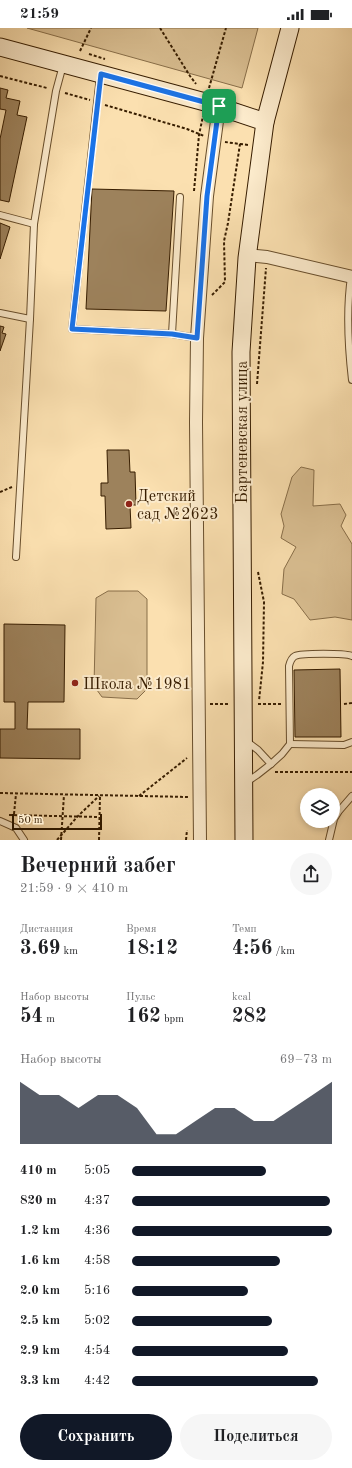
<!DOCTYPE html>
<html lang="ru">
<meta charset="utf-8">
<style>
body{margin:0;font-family:"Old Standard TT",serif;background:#f6f6f6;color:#202124;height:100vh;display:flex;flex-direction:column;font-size:15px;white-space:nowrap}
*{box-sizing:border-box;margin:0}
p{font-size:13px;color:#757577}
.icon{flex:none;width:22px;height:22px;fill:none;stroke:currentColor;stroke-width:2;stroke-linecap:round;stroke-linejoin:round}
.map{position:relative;height:812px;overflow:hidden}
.panel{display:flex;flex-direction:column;background:#fff;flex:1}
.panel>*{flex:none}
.buttons{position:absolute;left:300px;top:760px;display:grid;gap:8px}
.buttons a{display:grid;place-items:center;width:40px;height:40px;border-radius:50%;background:#fff;box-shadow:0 2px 6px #0003;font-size:20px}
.scale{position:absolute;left:12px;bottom:10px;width:90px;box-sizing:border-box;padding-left:4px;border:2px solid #371d00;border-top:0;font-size:11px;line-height:14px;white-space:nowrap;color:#371d00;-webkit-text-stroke:3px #fcebcc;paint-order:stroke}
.pin{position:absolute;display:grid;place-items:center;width:34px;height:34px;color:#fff;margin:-17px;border-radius:8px;box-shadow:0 2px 6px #0006}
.round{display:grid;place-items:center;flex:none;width:42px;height:42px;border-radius:21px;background:#f6f6f6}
.summary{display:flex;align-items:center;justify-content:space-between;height:68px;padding:0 20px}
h1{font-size:22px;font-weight:700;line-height:30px}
.figures{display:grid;grid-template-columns:repeat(3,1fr);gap:6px;height:68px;padding:4px 20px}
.figures div{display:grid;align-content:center}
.figures b{font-size:20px;font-weight:700}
.figures small{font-size:11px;font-weight:400}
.figures p{font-size:11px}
.chart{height:112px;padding:8px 20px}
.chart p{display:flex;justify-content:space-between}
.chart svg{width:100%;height:72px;margin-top:4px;fill:#111827;opacity:.7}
.button{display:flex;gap:8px;margin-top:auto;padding:8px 20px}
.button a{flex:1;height:46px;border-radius:24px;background:#111827;color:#fff;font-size:16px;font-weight:700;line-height:46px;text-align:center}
.button a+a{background:#f6f6f6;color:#202124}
ul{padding:0 20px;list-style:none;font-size:13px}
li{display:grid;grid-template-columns:64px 48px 1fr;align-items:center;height:30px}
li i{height:10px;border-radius:5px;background:#111827}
.status{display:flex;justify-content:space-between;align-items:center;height:28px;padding:0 20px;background:#fff;direction:ltr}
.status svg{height:11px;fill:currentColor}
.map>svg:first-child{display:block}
.green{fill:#dabf92;stroke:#886e49}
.building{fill:#9d825c;stroke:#371d00}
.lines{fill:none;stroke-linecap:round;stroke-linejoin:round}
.lane-casing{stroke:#684e2c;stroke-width:8}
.street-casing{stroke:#684e2c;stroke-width:14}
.secondary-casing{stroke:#371d00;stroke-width:19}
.path{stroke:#371d00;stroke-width:2;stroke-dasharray:3 2;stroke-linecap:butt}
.lane{stroke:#fcebcc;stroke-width:6}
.street{stroke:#fcebcc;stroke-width:12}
.secondary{stroke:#fcebcc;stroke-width:17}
.route-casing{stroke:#fff;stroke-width:8}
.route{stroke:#1a73e8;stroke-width:5}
.poi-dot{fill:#8f2418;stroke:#fcebcc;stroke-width:1.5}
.labels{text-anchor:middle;stroke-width:4;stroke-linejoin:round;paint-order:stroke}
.street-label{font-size:16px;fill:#371d00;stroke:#fcebcc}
.poi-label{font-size:16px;fill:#371d00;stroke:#fcebcc;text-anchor:start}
</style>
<div class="status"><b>21:59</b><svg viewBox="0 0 49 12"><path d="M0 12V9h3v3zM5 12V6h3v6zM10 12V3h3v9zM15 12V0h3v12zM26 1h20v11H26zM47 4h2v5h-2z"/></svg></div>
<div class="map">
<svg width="352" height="812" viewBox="0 0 352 812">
<rect width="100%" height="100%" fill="#fbe0b0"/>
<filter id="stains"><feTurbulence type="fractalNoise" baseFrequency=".005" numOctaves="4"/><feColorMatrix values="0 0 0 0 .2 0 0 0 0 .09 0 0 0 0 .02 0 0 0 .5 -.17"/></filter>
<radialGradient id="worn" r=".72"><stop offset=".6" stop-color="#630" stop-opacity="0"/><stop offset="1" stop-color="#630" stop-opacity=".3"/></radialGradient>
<!-- green -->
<g class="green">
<path d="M27 0H258L242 60Z"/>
<path d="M301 439 314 442 313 478 340 476 346 487 341 498 352 516V592L335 589 310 592 294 571 282 566 284 541 296 519 281 510 284 498 281 486 292 449Z"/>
<path d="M108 563H138L147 571V661L137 671 102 669 94 658 96 570Z"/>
</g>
<!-- building -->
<g class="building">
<path d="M0 60 8 62 6 70 20 73 17 87 27 89 9 174 0 172V111L6 82 0 81Z"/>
<path d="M92 161 174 163 166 283 86 281Z"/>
<path d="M0 195 10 199 0 231Z"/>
<path d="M0 298 4 299 2 305 6 306 0 323Z"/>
<path d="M107 422H129L130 444H135L136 477H130L131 500 106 501 105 468H101V455H108Z"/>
<path d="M4 596 65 597 64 674H28L27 701H80V731L0 730V701H15V674H4Z"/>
<path d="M340 641 341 709H295L294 642Z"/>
</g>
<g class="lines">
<!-- lane casing -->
<g class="lane-casing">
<g id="lane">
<path d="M100 48 72 301 172 306 180 169"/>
<path d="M0 187 34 196"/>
<path d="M351 249C346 283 348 317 352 352"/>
<path d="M0 285 30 291"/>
<path d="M172 306 197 310"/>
<path d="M16 529 30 291 34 196 56 63 63 37"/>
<path d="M246 713 258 722 271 736"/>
<path d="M290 716 344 717 352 714"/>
<path d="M245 755 257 747 271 736 282 726 290 716 289 638C290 634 291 630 295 628 301 625 346 625 352 628"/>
<path d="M0 793 16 800 24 812"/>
<path d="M329 812 334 791 339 783 352 768"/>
</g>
</g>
<!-- street casing -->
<g class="street-casing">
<g id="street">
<path d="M247 227 267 229 352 249"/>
<path d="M200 812 196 394 197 310 207 168 219 78"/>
</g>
</g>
<!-- secondary casing -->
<g class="secondary-casing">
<g id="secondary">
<path d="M0 19 205 74 265 94"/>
<path d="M244 812 241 324 247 230 265 94 290 0"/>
</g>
</g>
<!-- path -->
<g class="path">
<path d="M160 0 190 48 196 56"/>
<path d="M80 23 91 0"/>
<path d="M89 26 105 31"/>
<path d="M0 48 47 60"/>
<path d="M209 60 226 0"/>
<path d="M65 65 90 72"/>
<path d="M105 77 187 101 204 108"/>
<path d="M240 116 249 117"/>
<path d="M194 163 199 107 203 88"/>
<path d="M212 267 225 254 224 213 228 195 240 116 225 114"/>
<path d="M257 356 266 240"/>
<path d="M0 464 12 459"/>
<path d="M258 544 264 574 263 634 259 673"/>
<path d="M210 676H229"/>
<path d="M258 676H281"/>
<path d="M344 676 352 675"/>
<path d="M275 744H352"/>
<path d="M0 765 188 769"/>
<path d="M139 768 187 730"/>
<path d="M14 786 16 766"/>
<path d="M9 787 99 789"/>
<path d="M57 812 78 788 99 768"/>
<path d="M61 812 64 767"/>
<path d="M99 812 100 768"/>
<path d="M186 812 187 802"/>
</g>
<!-- lane -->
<use href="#lane" class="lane"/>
<!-- street -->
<use href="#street" class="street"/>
<!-- secondary -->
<use href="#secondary" class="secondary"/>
</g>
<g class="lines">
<!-- route casing -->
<g class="route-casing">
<path id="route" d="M101 46 219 78 207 168 197 310 172 306 72 301Z"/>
</g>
<!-- route -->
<use href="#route" class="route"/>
</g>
<!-- markers -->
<g class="poi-dot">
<circle cx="129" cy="476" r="4"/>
<circle cx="75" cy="655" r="4"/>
</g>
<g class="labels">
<!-- street labels -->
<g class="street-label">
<text transform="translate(241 404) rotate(-90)" y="6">Бартеневская улица</text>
</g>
<!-- poi labels -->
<g class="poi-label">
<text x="137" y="473">Детский<tspan x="137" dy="18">сад №2623</tspan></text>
<text x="83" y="661">Школа №1981</text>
</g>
</g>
<rect width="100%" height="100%" filter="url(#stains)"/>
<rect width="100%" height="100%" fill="url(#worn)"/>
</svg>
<div class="buttons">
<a><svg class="icon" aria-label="layers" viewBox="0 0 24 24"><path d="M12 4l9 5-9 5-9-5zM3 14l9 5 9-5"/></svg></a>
</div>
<div class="scale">50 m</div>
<div class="pin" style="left:219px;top:78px;background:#1e9e55"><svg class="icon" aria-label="arrive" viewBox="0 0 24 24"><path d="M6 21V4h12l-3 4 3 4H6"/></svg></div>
</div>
<section class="panel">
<div class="summary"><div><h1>Вечерний забег</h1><p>21:59 · 9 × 410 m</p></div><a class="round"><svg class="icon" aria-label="share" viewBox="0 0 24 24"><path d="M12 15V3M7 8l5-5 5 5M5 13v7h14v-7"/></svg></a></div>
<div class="figures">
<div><p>Дистанция</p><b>3.69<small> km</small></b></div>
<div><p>Время</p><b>18:12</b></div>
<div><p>Темп</p><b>4:56<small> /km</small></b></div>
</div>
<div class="figures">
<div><p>Набор высоты</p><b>54<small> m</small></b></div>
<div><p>Пульс</p><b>162<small> bpm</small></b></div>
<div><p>kcal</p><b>282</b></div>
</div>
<div class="chart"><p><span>Набор высоты</span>69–73 m</p>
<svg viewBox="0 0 160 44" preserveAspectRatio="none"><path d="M0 44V6L10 14L20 14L30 22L40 14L50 14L60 22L70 38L80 38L90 30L100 22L110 22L120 30L130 30L140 22L150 14L160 6V44z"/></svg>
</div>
<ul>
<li><b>410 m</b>5:05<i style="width:67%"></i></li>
<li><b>820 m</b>4:37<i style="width:99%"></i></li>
<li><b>1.2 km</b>4:36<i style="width:100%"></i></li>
<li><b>1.6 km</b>4:58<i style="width:74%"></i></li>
<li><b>2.0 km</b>5:16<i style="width:58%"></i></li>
<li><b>2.5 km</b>5:02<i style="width:70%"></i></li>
<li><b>2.9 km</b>4:54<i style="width:78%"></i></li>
<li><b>3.3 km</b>4:42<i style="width:93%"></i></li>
</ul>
<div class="button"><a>Сохранить</a><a>Поделиться</a></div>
</section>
